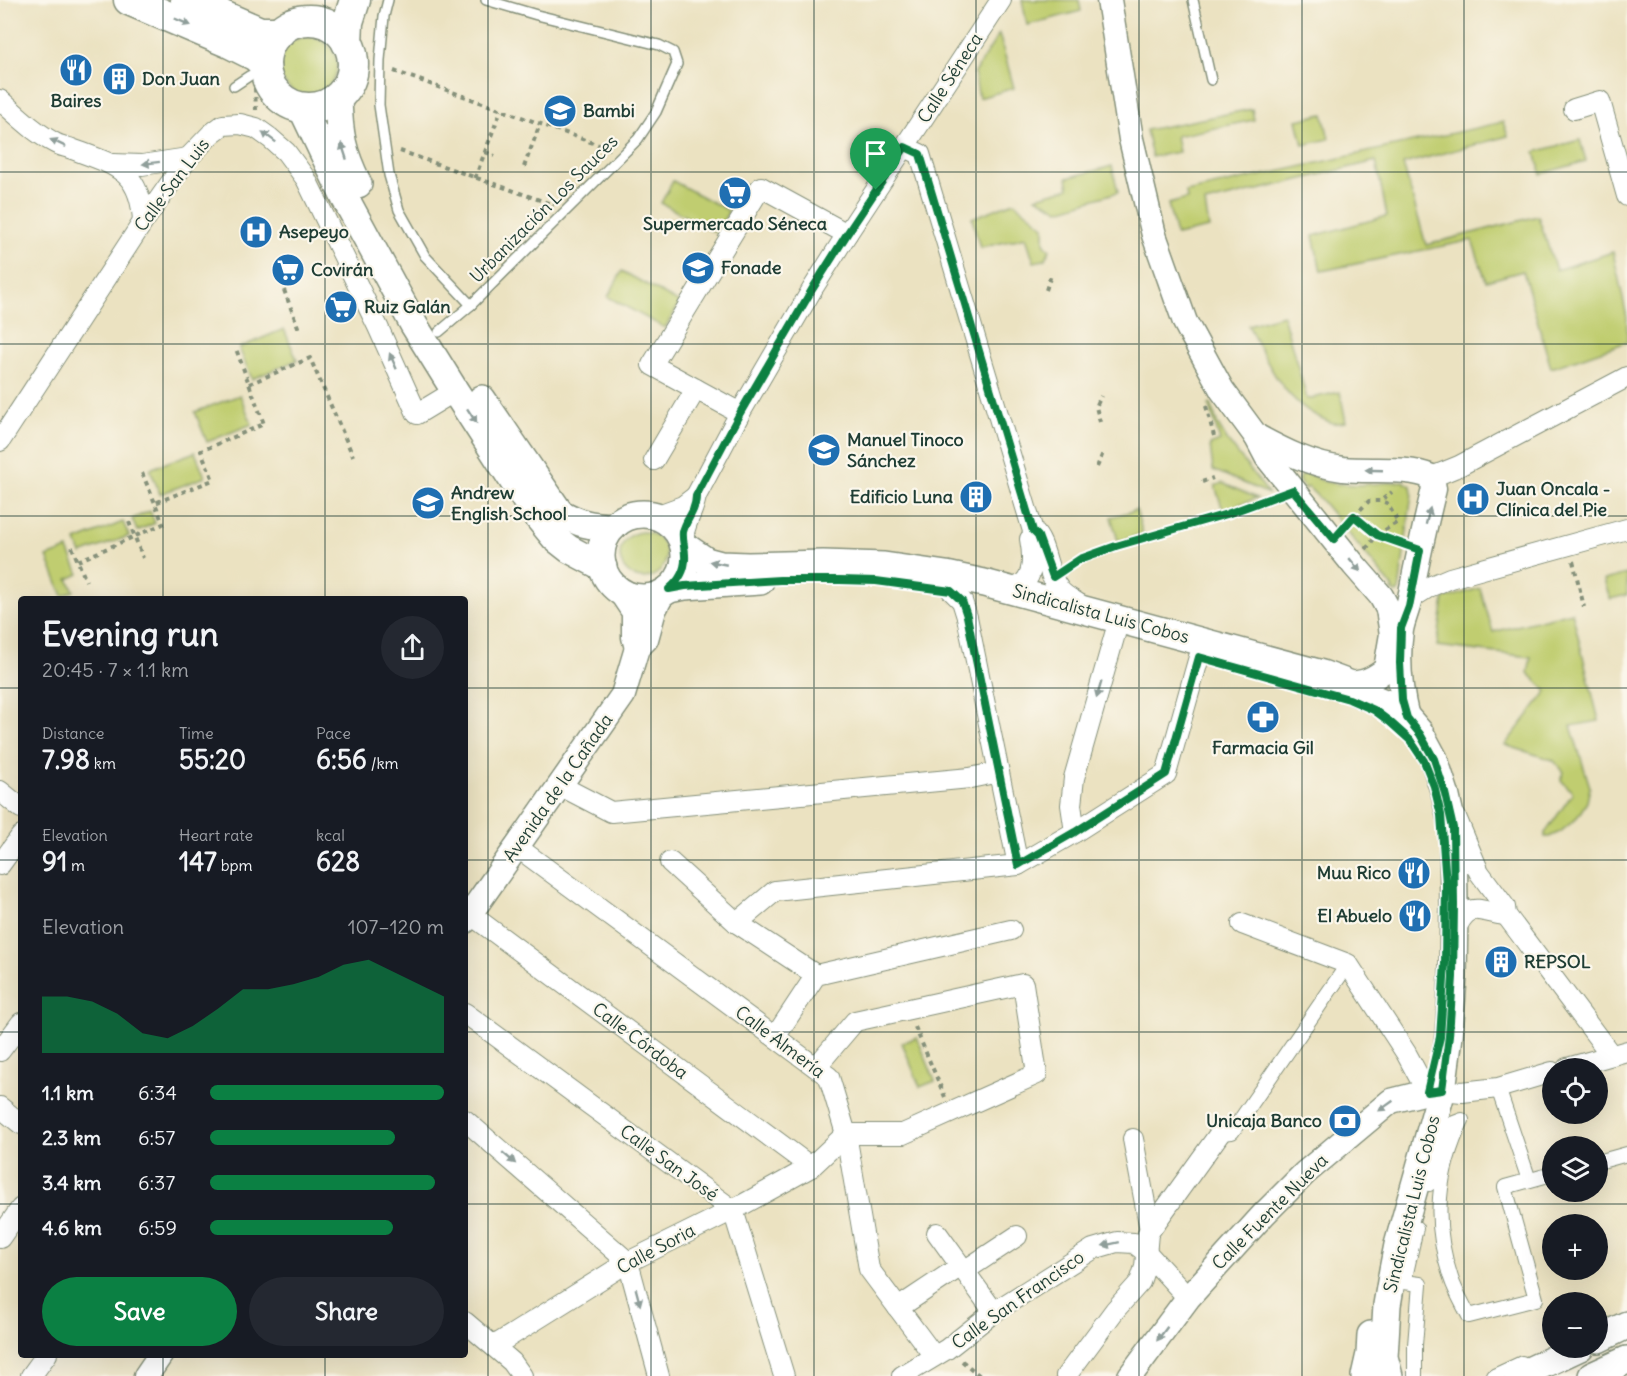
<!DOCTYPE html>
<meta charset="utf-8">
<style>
body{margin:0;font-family:Delius,sans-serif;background:#242831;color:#f1f3f6;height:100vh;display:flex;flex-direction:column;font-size:22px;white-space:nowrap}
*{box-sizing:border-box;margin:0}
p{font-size:20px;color:#9ea1a6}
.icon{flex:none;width:33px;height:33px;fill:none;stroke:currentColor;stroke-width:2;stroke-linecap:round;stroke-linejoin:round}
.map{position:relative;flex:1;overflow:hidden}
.side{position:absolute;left:18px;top:596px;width:450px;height:762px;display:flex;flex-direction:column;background:#171b24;border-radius:6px;box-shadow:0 6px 24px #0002}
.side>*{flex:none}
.tools{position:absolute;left:1542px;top:1058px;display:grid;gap:12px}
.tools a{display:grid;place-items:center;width:66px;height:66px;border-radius:50%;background:#171b24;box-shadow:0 6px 24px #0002;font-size:30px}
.pin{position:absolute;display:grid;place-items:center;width:51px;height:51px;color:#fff;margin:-62px -26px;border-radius:50% 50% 50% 0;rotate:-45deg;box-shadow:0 0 6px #0007}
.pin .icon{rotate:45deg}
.round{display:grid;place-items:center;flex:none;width:63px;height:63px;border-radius:32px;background:#242831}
.overview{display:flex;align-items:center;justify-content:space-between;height:102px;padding:0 24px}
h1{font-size:33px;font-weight:800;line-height:45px}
.stats{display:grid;grid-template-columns:repeat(3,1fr);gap:9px;height:102px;padding:6px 24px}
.stats div{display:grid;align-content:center}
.stats b{font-size:26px;font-weight:800}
.stats small{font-size:16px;font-weight:400}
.stats p{font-size:16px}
.chart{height:168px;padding:12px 24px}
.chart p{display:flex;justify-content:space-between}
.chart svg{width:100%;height:108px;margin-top:6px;fill:#0b8043;opacity:.7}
.cta{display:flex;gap:12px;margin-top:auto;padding:12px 24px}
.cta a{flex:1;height:69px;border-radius:36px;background:#0b8043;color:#fff;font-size:24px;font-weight:800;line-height:69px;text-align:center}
.cta a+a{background:#242831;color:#f1f3f6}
ul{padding:0 24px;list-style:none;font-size:20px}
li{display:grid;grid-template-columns:96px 72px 1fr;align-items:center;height:45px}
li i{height:15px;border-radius:8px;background:#0b8043}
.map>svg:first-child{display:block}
.green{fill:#c0cd6f;stroke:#708552;stroke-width:1.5}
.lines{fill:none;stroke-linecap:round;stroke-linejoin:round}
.service-casing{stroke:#85907a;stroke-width:12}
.pedestrian-casing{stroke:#85907a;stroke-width:16}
.minor-casing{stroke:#85907a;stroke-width:22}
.tertiary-casing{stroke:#85907a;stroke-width:27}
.secondary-casing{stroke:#85907a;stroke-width:30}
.primary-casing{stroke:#85907a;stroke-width:33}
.path{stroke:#85907a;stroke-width:4;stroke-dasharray:4.5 4.5;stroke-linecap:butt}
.service{stroke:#fff;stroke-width:9}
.pedestrian{stroke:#fff;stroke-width:14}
.minor{stroke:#fff;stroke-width:20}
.tertiary{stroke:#fff;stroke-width:24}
.secondary{stroke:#fff;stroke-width:27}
.primary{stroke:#fff;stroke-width:30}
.oneway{fill:#8f9e9a}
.route-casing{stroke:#fff;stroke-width:12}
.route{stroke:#0b8043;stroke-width:8}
.grid{fill:none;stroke:#1f3d34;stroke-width:1.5;stroke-opacity:0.55}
.labels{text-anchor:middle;stroke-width:4.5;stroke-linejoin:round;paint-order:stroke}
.street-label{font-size:18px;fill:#1f3d34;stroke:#fbf7ec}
.poi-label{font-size:18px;font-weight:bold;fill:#1f3d34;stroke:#fbf7ec;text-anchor:start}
</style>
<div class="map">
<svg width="1627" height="1376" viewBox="0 0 1627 1376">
<rect width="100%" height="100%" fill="#fbf7ec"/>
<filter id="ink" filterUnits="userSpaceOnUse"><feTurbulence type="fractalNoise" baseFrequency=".0167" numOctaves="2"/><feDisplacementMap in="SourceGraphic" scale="12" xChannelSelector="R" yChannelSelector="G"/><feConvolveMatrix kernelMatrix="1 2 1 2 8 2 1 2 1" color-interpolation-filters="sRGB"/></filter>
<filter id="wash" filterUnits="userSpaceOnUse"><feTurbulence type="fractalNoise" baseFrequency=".008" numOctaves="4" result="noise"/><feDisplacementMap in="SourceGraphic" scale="24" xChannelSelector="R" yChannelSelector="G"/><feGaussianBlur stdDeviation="1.35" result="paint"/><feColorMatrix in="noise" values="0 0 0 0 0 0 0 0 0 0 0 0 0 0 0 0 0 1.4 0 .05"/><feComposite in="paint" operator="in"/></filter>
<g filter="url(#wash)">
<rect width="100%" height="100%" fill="#ebe2c1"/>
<!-- green -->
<g class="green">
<path d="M1022 0H1079L1081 11 1027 25Z"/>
<path d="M999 34 1014 88 979 98 974 73Z"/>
<circle cx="308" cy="66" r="29"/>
<path d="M1252 109 1254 120 1176 136 1179 152 1152 157 1146 130Z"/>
<path d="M1323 114 1329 139 1303 145 1297 120Z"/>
<path d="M1503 122 1508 136 1403 164 1426 245 1538 216 1556 270 1613 252 1627 317V342L1551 368 1523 271 1486 281 1472 240 1321 271 1313 236 1387 216 1376 161 1205 203 1209 228 1176 235 1168 204 1187 199 1186 192Z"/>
<path d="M1580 140 1586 161 1541 174 1535 152Z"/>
<path d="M1112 166 1118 192 1059 210 1036 197 1069 188 1067 178Z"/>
<path d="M673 181 729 211 716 233 661 203Z"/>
<path d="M1014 202 1044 226V243L1050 250 1044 260 1034 262 1026 237 980 248 972 218Z"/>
<path d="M622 271 680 303 665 328 608 297Z"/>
<path d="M1283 315 1307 399 1340 392 1346 422C1341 422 1336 424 1332 423 1329 422 1326 420 1323 419 1283 401 1267 362 1248 325Z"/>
<path d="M284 329 297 360 252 379 239 348Z"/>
<path d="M240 395 252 424 207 442 195 412Z"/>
<path d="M1211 404 1218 425 1227 440 1269 494 1213 470 1210 445 1220 441 1209 405Z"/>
<path d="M195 452 205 477 160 494 150 469Z"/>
<path d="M1304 473C1312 474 1318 480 1326 482 1351 487 1378 484 1403 481L1411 486 1412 493 1399 591 1397 593 1392 591 1394 589 1321 500 1308 487 1305 489 1298 480Z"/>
<path d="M1222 483 1257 498 1223 510 1215 486Z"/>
<path d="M1136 510 1143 534 1118 541 1111 517Z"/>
<path d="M150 511 155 523 137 531 132 519Z"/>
<path d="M123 522 129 536 81 554 76 541Z"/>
<circle cx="643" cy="555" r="23"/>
<path d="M68 549 79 574 68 579 74 591 63 596 47 557Z"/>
<path d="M1627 574V595L1610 599 1604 580Z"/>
<path d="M1480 588 1493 632 1572 612 1599 721 1571 726 1590 787 1587 802 1576 819 1560 832 1549 837H1545V833L1573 793 1561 780 1564 772 1553 760 1505 745 1547 691 1528 673 1531 657 1437 646 1444 599Z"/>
<path d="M917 1037 935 1081 920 1087 902 1043Z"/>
</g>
</g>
<g filter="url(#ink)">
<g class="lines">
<!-- service casing -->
<g class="service-casing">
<g id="service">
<path d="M388 0 384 16 380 60 379 105 389 175 399 210 425 256 471 305"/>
<path d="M1193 0 1211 80"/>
<path d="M234 86 249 76 263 69"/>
<path d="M439 332 471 305 638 139 656 112 677 64 673 52 659 45 537 15 486 0"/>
</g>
</g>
<!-- pedestrian casing -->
<g class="pedestrian-casing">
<g id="pedestrian">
<path d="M1498 1088 1529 1180"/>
<path d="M1220 1133 1232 1132 1348 964"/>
<path d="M1598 1162 1627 1154"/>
<path d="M1429 1184 1442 1140 1449 1125 1462 1120C1437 1173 1432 1222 1451 1278 1455 1291 1463 1304 1469 1316L1536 1299 1505 1187 1552 1174"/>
<path d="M1415 1376V1345L1420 1284 1404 1282 1416 1228"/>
<path d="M1494 1376 1522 1363"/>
</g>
</g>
<!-- minor casing -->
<g class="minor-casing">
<g id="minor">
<path d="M0 100C17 115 34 132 55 143 60 146 67 147 72 149 115 165 141 170 143 222"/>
<path d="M1574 109 1600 101 1627 196"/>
<path d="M905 147 920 154 1033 531C1047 544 1046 573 1059 589 1063 595 1073 600 1079 604"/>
<path d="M113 164 142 165 188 158"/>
<path d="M740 413 652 365 761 187 847 234"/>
<path d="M0 441 143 222 188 158 211 134 223 125 240 124 256 128 270 138 286 152 306 179 378 327 417 414 455 391"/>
<path d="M654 460 696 389"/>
<path d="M1432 477 1459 466 1627 377"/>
<path d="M652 515 664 513 683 506 696 496"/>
<path d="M683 541C683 524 694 512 696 496L740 413 813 288 847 234 1001 0"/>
<path d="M1006 588C1035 589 1034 560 1030 539"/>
<path d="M952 591 962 601 967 617 1018 865"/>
<path d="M1410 599 1429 587 1450 578 1627 529"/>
<path d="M559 785 611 812 970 778 999 772"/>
<path d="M0 791 21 808"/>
<path d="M1456 817 1479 872 1505 907 1506 915 1611 1055"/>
<path d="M1075 832 1071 805 1074 778 1115 634"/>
<path d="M517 847 829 1077 846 1134 869 1269 934 1356"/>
<path d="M670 862 737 923 816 975"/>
<path d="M0 865 21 836"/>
<path d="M470 914 811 1167"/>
<path d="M737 923 775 891 1018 865 1075 832 1166 774 1199 657"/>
<path d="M1242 924 1348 964 1406 1053 1427 1092"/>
<path d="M1454 932C1471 897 1478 913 1506 915"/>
<path d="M465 1013 733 1210 784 1376"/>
<path d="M775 1037 816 975 1011 930"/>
<path d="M0 1051 21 1023"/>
<path d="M1567 1068 1627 1051"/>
<path d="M1442 1090 1462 1092 1498 1088 1552 1072"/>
<path d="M0 1107 21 1124"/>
<path d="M465 1120 628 1262 659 1376"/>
<path d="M1133 1139 1150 1230"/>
<path d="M937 1233 994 1312"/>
<path d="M0 1238 21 1208"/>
<path d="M964 1271 1017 1236"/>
<path d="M898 1308 961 1266"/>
<path d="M465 1322 512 1362 522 1376"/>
<path d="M494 1346 628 1262 733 1210 811 1167 846 1134H903L1037 1074 1023 984 855 1021 816 1067"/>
<path d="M31 1376 47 1354"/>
<path d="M902 1376 947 1349 994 1312 1093 1249 1117 1242 1134 1243 1147 1253 1188 1298"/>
<path d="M1066 1376 1115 1310 1140 1282 1145 1267 1148 1233 1220 1133"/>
</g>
</g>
<!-- tertiary casing -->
<g class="tertiary-casing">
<g id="tertiary">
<path d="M1109 0 1131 139 1154 235 1185 322 1222 390 1256 436 1267 457 1354 565 1381 596 1388 609 1392 634 1386 669C1374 679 1365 683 1349 684"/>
<path d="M1256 436C1284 451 1311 465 1343 469 1373 472 1405 466 1432 477L1434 489C1425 525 1417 562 1410 598 1408 609 1403 619 1401 630 1397 659 1400 690 1407 718"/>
<path d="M620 591 634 612V637L637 648"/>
<path d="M465 921 623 695 637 648 646 639 654 610 663 593"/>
<path d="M146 1376 161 1354"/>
<path d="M1130 1376 1188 1298 1264 1214 1305 1173 1391 1101 1427 1092 1442 1090"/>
</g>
</g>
<!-- secondary casing -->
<g class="secondary-casing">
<g id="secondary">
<path d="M338 98C339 134 342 152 358 184"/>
<path d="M302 108 344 196 414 325 455 391 532 510 555 538 569 549 603 567"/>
<path d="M482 399 560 513C580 524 590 526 613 527"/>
<circle cx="643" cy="556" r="42"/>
<path d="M684 546 706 561 721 565 748 566 823 564 884 566 946 575 984 583 1322 674 1349 684 1357 692 1385 703 1407 718 1420 733 1434 759 1445 793 1453 828 1454 905 1453 977 1449 1036 1442 1090 1398 1245 1393 1270 1387 1305 1384 1357 1389 1376"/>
<path d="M669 589 685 586 760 581"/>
<path d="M1598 1339 1627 1325"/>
<path d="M1365 1376 1370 1354 1371 1335"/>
<path d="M1518 1376 1580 1347"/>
<path d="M1592 1376 1627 1360"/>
</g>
</g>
<!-- primary casing -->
<g class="primary-casing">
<g id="primary">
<path d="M129 0 230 43 256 56 265 65"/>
<path d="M186 0 260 32H280"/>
<circle cx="309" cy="64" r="44"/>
<path d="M347 43 348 22 355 0"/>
</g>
</g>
<!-- path -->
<g class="path">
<path d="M394 71 610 149"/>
<path d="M255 88 256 110"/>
<path d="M400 151 554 205"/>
<path d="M485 152 495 156"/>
<path d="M524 167 540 124"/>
<path d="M475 178 501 110"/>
<path d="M284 290 300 332"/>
<path d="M1046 290 1051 275"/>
<path d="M249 384 310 358 353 456"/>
<path d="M1206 406 1214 436"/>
<path d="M1100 422 1096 407 1101 396"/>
<path d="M1097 467 1103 453"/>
<path d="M142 473 155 503"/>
<path d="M1202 482 1213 478"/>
<path d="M1354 516 1369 501H1380L1392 492"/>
<path d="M129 522 143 558"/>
<path d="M1346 525 1354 516 1377 535 1402 543"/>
<path d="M72 547 86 581"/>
<path d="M1366 549 1377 535 1398 522 1387 503 1380 501"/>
<path d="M78 561 163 524 155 503 213 480 201 451 264 424 236 349"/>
<path d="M1573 561 1584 607"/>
<path d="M1067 568C1095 549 1130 544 1162 534 1199 523 1236 511 1272 498"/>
<path d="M915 1027 945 1097"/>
<path d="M962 1361 980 1376"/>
</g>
<!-- service -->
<use href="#service" class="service"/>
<!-- pedestrian -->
<use href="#pedestrian" class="pedestrian"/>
<!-- minor -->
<use href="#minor" class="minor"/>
<!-- tertiary -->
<use href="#tertiary" class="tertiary"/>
<!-- secondary -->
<use href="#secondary" class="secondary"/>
<!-- primary -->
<use href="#primary" class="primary"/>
</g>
<!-- one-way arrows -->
<defs><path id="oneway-solid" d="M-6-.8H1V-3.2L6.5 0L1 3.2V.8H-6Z" transform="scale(1.5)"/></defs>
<g class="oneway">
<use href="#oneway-solid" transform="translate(183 22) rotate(23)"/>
<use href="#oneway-solid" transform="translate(269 137) rotate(-143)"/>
<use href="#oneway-solid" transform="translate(58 143) rotate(-155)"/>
<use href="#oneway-solid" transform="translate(344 151) rotate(-108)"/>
<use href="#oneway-solid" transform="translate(151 163) rotate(173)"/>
<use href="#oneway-solid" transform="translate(393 361) rotate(-114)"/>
<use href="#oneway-solid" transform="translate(472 416) rotate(57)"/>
<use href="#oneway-solid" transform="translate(1374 470) rotate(-178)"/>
<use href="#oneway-solid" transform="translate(1428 516) rotate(-76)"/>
<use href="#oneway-solid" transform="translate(718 563) rotate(-169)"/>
<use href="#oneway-solid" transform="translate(1355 565) rotate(50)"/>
<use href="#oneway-solid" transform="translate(1099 690) rotate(106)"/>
<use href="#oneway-solid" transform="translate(1386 1106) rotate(145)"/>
<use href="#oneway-solid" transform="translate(509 1158) rotate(41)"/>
<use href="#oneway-solid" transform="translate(1111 1244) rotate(168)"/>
<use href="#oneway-solid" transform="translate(638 1297) rotate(75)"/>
<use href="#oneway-solid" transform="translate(1162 1334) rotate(127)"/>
</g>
</g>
<g class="lines" filter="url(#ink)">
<!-- route casing -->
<g class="route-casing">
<path id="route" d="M905 147 920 154 1033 531 1038 536 1053 577 1080 559 1116 546 1227 514 1293 490 1334 539 1354 516 1377 535 1420 550 1409 607 1401 628 1400 663 1402 700 1407 718 1420 734 1434 759 1445 793 1453 828 1454 905 1453 977 1449 1036 1442 1090 1427 1092 1440 1037 1445 964 1446 884 1441 815 1434 786 1424 761 1410 740 1390 722 1374 710 1349 699 1199 657 1166 774 1075 832 1018 865 967 616 962 601 951 591 876 581 840 580H780L685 586 669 589C679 581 686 569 685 555 685 547 682 540 683 532 685 523 690 517 693 510 695 505 696 500 696 496L740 413 813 288 847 234Z"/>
</g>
<!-- route -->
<use href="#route" class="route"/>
</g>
<!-- grid -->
<path class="grid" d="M163 0V598M325 0V598M488 0V1376M651 0V1376M814 0V1376M976 0V1376M1139 0V1376M1302 0V1376M1464 0V1376M0 172H1627M0 344H1627M0 516H1627M0 688H21M465 688H1627M0 860H21M465 860H1627M0 1032H21M465 1032H1627M0 1204H21M465 1204H1627M163 1354V1376M325 1354V1376"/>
<!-- icons -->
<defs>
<g id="restaurant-disc" transform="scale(1.725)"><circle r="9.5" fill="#1f6fb2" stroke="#fbf7ec"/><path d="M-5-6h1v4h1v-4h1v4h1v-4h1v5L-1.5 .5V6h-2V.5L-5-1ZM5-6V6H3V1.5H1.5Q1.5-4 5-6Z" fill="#fff"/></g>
<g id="building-disc" transform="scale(1.725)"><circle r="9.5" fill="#1f6fb2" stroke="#fbf7ec"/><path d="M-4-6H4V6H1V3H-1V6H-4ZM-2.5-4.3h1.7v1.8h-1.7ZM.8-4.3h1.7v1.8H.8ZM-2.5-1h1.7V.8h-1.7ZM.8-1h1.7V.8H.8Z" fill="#fff"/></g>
<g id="school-disc" transform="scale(1.725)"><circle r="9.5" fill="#1f6fb2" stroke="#fbf7ec"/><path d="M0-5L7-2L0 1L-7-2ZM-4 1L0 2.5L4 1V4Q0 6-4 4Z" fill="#fff"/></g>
<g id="supermarket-disc" transform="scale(1.725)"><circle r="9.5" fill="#1f6fb2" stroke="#fbf7ec"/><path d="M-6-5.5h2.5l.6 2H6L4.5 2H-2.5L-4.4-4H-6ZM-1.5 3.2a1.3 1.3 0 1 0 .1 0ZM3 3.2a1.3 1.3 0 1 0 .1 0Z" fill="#fff"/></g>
<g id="hospital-disc" transform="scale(1.725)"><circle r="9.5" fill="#1f6fb2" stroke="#fbf7ec"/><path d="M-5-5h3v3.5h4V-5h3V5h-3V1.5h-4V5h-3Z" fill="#fff"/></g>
<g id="pharmacy-disc" transform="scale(1.725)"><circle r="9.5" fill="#1f6fb2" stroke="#fbf7ec"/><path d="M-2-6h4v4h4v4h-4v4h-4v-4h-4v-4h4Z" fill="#fff"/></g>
<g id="bank-disc" transform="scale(1.725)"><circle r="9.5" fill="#1f6fb2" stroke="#fbf7ec"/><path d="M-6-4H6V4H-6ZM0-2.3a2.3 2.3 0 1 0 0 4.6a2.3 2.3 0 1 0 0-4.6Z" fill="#fff"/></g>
</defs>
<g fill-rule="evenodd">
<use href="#restaurant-disc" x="76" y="70"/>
<use href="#building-disc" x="119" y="79"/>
<use href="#school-disc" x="560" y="111"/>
<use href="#supermarket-disc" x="735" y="193"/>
<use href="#hospital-disc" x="256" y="232"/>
<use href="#school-disc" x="698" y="268"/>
<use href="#supermarket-disc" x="288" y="270"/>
<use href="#supermarket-disc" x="341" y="307"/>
<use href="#school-disc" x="824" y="450"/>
<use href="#building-disc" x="976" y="497"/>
<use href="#hospital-disc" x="1473" y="499"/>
<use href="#school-disc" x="428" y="503"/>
<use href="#pharmacy-disc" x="1263" y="717"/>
<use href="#restaurant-disc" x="1414" y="873"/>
<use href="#restaurant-disc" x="1415" y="916"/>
<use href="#building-disc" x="1501" y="962"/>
<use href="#bank-disc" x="1345" y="1121"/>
</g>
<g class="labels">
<!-- street labels -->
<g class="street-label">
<text transform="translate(950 78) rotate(-57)" y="6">Calle Séneca</text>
<text transform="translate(172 185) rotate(-53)" y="6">Calle San Luis</text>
<text transform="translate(544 209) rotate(-45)" y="6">Urbanización Los Sauces</text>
<text transform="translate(1101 614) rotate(15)" y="6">Sindicalista Luis Cobos</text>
<text transform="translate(558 788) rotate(-55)" y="6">Avenida de la Cañada</text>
<text transform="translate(640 1041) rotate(37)" y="6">Calle Córdoba</text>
<text transform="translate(780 1042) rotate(37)" y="6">Calle Almería</text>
<text transform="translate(669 1163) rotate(36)" y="6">Calle San José</text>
<text transform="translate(1412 1204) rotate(-76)" y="6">Sindicalista Luis Cobos</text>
<text transform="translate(1270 1212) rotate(-45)" y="6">Calle Fuente Nueva</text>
<text transform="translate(656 1249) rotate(-28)" y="6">Calle Soria</text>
<text transform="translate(1018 1300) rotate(-35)" y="6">Calle San Francisco</text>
</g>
<!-- poi labels -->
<g class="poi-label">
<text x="142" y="85">Don Juan</text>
<text x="76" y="107" text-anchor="middle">Baires</text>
<text x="583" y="117">Bambi</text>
<text x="735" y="230" text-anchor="middle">Supermercado Séneca</text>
<text x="279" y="238">Asepeyo</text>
<text x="721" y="274">Fonade</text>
<text x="311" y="276">Covirán</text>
<text x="364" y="313">Ruiz Galán</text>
<text x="847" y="446">Manuel Tinoco<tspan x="847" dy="21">Sánchez</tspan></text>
<text x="1496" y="495">Juan Oncala -<tspan x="1496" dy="21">Clínica del Pie</tspan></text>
<text x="451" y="499">Andrew<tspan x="451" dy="21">English School</tspan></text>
<text x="953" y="503" text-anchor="end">Edificio Luna</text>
<text x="1263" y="754" text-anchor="middle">Farmacia Gil</text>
<text x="1391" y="879" text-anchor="end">Muu Rico</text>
<text x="1392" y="922" text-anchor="end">El Abuelo</text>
<text x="1524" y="968">REPSOL</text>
<text x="1322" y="1127" text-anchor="end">Unicaja Banco</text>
</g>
</g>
</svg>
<div class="tools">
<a><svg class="icon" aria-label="locate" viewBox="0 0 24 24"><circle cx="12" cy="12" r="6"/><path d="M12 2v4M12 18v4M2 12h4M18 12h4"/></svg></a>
<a><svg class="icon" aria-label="layers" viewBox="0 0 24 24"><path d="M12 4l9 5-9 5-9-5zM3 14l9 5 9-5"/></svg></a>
<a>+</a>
<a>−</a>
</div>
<div class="pin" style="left:876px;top:190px;background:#1e9e55"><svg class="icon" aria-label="arrive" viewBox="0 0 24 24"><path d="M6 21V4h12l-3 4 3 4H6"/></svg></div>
<section class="side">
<div class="overview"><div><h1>Evening run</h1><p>20:45 · 7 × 1.1 km</p></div><a class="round"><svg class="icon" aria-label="share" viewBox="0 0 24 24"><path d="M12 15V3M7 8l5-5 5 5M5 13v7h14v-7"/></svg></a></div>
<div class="stats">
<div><p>Distance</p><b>7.98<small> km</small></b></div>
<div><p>Time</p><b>55:20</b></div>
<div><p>Pace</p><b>6:56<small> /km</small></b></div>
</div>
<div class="stats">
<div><p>Elevation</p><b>91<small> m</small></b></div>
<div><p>Heart rate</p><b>147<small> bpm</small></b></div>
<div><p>kcal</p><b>628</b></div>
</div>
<div class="chart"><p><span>Elevation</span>107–120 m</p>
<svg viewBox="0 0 160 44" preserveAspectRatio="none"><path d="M0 44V21L10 21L20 23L30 28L40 36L50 38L60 33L70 26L80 18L90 18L100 16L110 13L120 8L130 6L140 11L150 16L160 21V44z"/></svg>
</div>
<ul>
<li><b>1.1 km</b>6:34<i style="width:100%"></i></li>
<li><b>2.3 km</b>6:57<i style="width:79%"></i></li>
<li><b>3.4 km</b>6:37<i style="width:96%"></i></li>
<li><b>4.6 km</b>6:59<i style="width:78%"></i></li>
</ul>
<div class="cta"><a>Save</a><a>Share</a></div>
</section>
</div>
